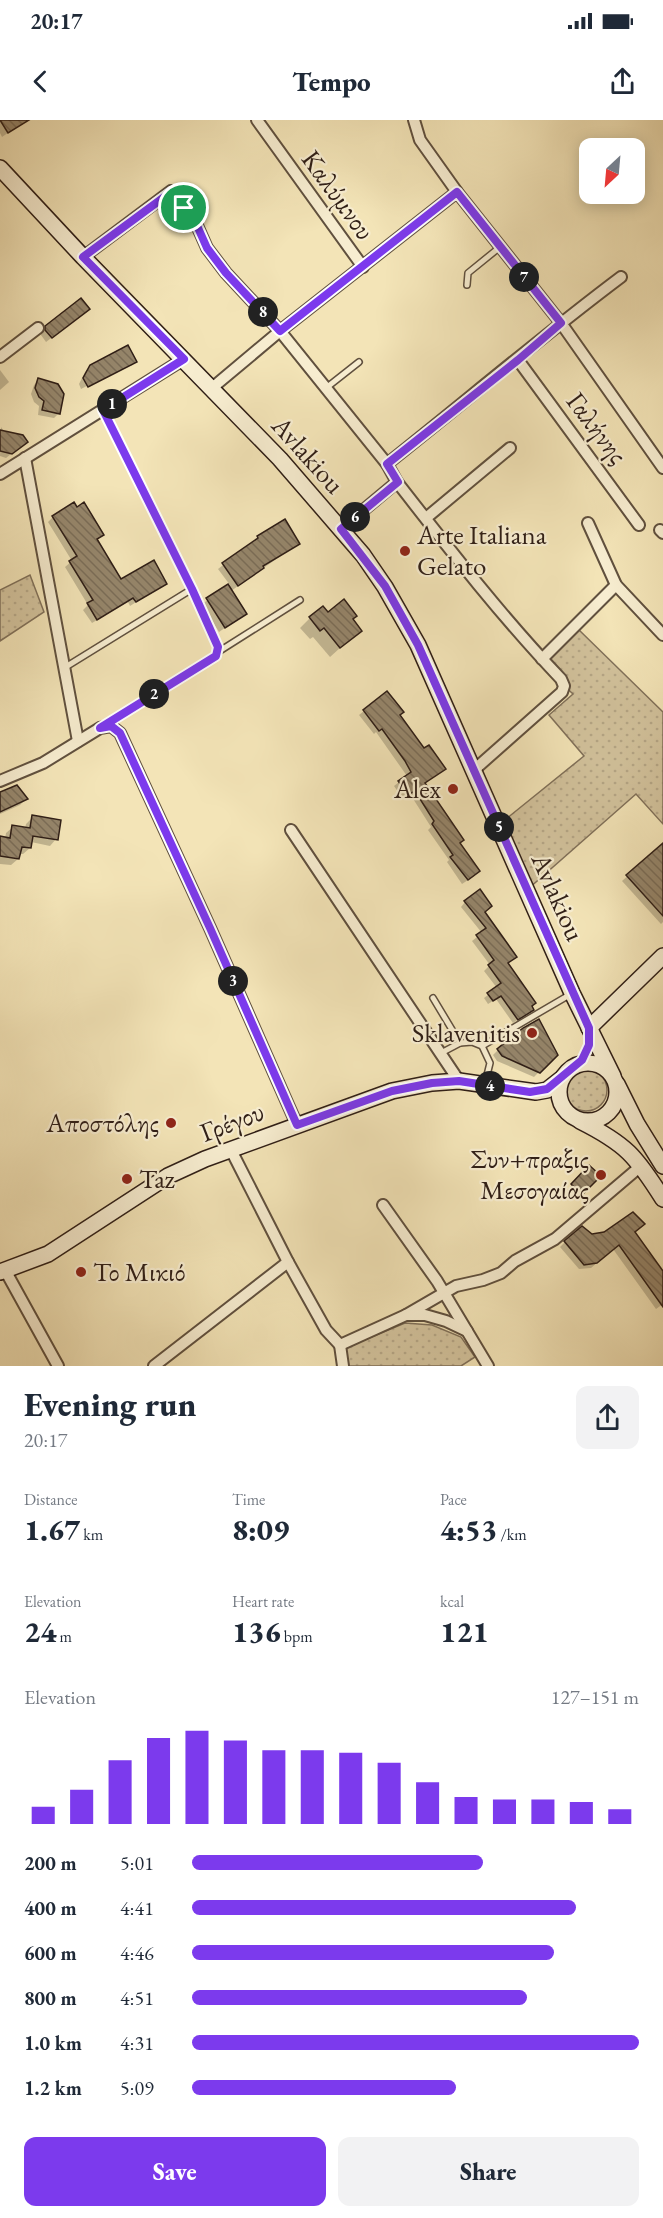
<!DOCTYPE html>
<meta charset="utf-8">
<style>
body{margin:0;font-family:"EB Garamond",serif;background:#f2f2f3;color:#1f2937;height:100vh;display:flex;flex-direction:column;font-size:22px;white-space:nowrap}
*{box-sizing:border-box;margin:0}
p{font-size:20px;color:#747a83}
.icon{flex:none;width:33px;height:33px;fill:none;stroke:currentColor;stroke-width:2;stroke-linecap:round;stroke-linejoin:round}
.map{position:relative;height:1246px;overflow:hidden}
.drawer{display:flex;flex-direction:column;background:#fff;flex:1}
.drawer>*{flex:none}
.needle{width:39px;rotate:206deg}
.tools{position:absolute;left:579px;top:18px;display:grid;gap:12px}
.tools a{display:grid;place-items:center;width:66px;height:66px;border-radius:12px;background:#fff;box-shadow:0 3px 15px #0003;font-size:30px}
.pin{position:absolute;display:grid;place-items:center;width:51px;height:51px;color:#fff;margin:-26px;border:3px solid #fff;border-radius:50%;box-shadow:0 2px 6px #0007}
.km{position:absolute;width:30px;height:30px;margin:-15px;border-radius:50%;background:#222;color:#fff;font-size:16px;line-height:30px;text-align:center}
.round{display:grid;place-items:center;flex:none;width:63px;height:63px;border-radius:12px;background:#f2f2f3}
.summary{display:flex;align-items:center;justify-content:space-between;height:102px;padding:0 24px}
h1{font-size:33px;font-weight:800;line-height:45px}
.figures{display:grid;grid-template-columns:repeat(3,1fr);gap:9px;height:102px;padding:6px 24px}
.figures div{display:grid;align-content:center}
.figures b{font-size:30px;font-weight:800}
.figures small{font-size:16px;font-weight:400}
.figures p{font-size:16px}
.chart{height:168px;padding:12px 24px}
.chart p{display:flex;justify-content:space-between}
.chart svg{width:100%;height:108px;margin-top:6px;stroke:#7c3aed;stroke-width:6}
.primary-button{display:flex;gap:12px;margin-top:auto;padding:12px 24px}
.primary-button a{flex:1;height:69px;border-radius:12px;background:#7c3aed;color:#fff;font-size:24px;font-weight:800;line-height:69px;text-align:center}
.primary-button a+a{background:#f2f2f3;color:#1f2937}
ul{padding:0 24px;list-style:none;font-size:20px}
li{display:grid;grid-template-columns:96px 72px 1fr;align-items:center;height:45px}
li i{height:15px;border-radius:8px;background:#7c3aed}
.status{display:flex;justify-content:space-between;align-items:center;height:42px;padding:0 30px;background:#fff;direction:ltr}
.status svg{height:16px;fill:currentColor}
header{display:flex;justify-content:space-between;align-items:center;height:78px;padding:0 24px;background:#fff;font-size:27px;font-weight:800}
.map>svg:first-child{display:block}
.grass{fill:url(#grass-dots);stroke:#807059;stroke-width:1.5}
.shadow{fill:#0003}
.building{fill:url(#building-back-hatch);stroke:#2f1e16;stroke-width:1.5}
.lines{fill:none;stroke-linecap:round;stroke-linejoin:round}
.lane-casing{stroke:#60503e;stroke-width:8}
.street-casing{stroke:#60503e;stroke-width:14}
.secondary-casing{stroke:#2f1e16;stroke-width:18}
.lane{stroke:#f7edd0;stroke-width:5}
.street{stroke:#f7edd0;stroke-width:10}
.secondary{stroke:#f7edd0;stroke-width:15}
.route-casing{stroke:#fff;stroke-width:12}
.route{stroke:#7c3aed;stroke-width:8}
.poi-dot{fill:#8f2418;stroke:#f7edd0;stroke-width:2}
.labels{text-anchor:middle;stroke-width:4.5;stroke-linejoin:round;paint-order:stroke}
.street-label{font-size:27px;fill:#2f1e16;stroke:#f7edd0}
.poi-label{font-size:27px;fill:#2f1e16;stroke:#f7edd0;text-anchor:end}
</style>
<div class="status"><b>20:17</b><svg viewBox="0 0 49 12"><path d="M0 12V9h3v3zM5 12V6h3v6zM10 12V3h3v9zM15 12V0h3v12zM26 1h20v11H26zM47 4h2v5h-2z"/></svg></div>
<header><svg class="icon" aria-label="back" viewBox="0 0 24 24"><path d="M15 5l-7 7 7 7"/></svg>Tempo<svg class="icon" aria-label="share" viewBox="0 0 24 24"><path d="M12 15V3M7 8l5-5 5 5M5 13v7h14v-7"/></svg></header>
<div class="map">
<svg width="663" height="1246" viewBox="0 0 663 1246">
<defs>
<pattern id="grass-dots" width="8" height="8" patternUnits="userSpaceOnUse" patternTransform="scale(1.5)"><rect width="8" height="8" fill="#d2c29c"/><path d="M2 2h.1M6 6h.1" fill="none" stroke="#b5a686" stroke-width="1.8" stroke-linecap="round"/></pattern>
<pattern id="building-back-hatch" width="6" height="6" patternUnits="userSpaceOnUse" patternTransform="scale(1.5)"><rect width="6" height="6" fill="#95856a"/><path d="M-1 5l2 2M0 0l6 6M5-1l2 2" fill="none" stroke="#7a6c56"/></pattern>
</defs>
<rect width="100%" height="100%" fill="#f3e4b7"/>
<filter id="stains"><feTurbulence type="fractalNoise" baseFrequency=".00333" numOctaves="4"/><feColorMatrix values="0 0 0 0 .2 0 0 0 0 .09 0 0 0 0 .02 0 0 0 .5 -.17"/></filter>
<radialGradient id="worn" r=".72"><stop offset=".6" stop-color="#630" stop-opacity="0"/><stop offset="1" stop-color="#630" stop-opacity=".3"/></radialGradient>
<!-- grass -->
<g class="grass">
<path d="M30 455 44 492 0 521V470Z"/>
<path d="M578 509 663 592V704L636 674 528 769 501 703 584 636 549 595 573 574 542 545Z"/>
<circle cx="586" cy="970" r="21"/>
<path d="M405 1203 432 1205 461 1217 475 1237 461 1246H344L340 1230Z"/>
</g>
<!-- shadow -->
<g class="shadow">
<path d="M0 0H22L24 2 2 17 0 13Z"/>
<path d="M83 194 46 222 41 215V212L46 207Z"/>
<path d="M135 242 131 246V243L81 269 79 264 85 252 90 246Z"/>
<path d="M0 250 9 262 0 270Z"/>
<path d="M39 260 59 293 54 298 38 295 39 286 34 282 31 274 34 265Z"/>
<path d="M1 307 5 313 26 322 6 338 0 336Z"/>
<path d="M53 397 102 415 97 419 121 461 166 463 130 486 128 482 92 503 83 490 88 485 65 447 72 441 48 402Z"/>
<path d="M285 401 299 423 231 471 245 494 219 512 202 484 230 465 218 449 258 418Z"/>
<path d="M327 495 352 499 360 510 330 537 313 517 310 519 300 508 310 498Z"/>
<path d="M364 591 398 595 424 630 444 649 424 664 458 724 474 756 462 764 447 742 449 740 428 710 431 707 410 674 403 679 394 666 407 656 376 612 374 614 359 595Z"/>
<path d="M0 674 26 679 20 685 0 694Z"/>
<path d="M33 697 56 719 50 726 31 722 30 728 23 734H19L18 739 11 745 0 744V718L5 719 6 713 13 707 25 709 26 704Z"/>
<path d="M663 725V802L661 804 622 761Z"/>
<path d="M465 782 483 792 506 844 532 890 513 903 496 879 488 884 484 878 497 868 484 851 490 845 472 821 482 813 461 787Z"/>
<path d="M498 930 556 935 534 957 497 941 493 935Z"/>
<path d="M589 1047 599 1056 576 1078 567 1070Z"/>
<path d="M634 1112 663 1153V1184L656 1189 613 1129 591 1148 579 1149 560 1127 565 1122 592 1115Z"/>
</g>
<!-- building -->
<g class="building">
<path d="M0 0H29L8 13Z"/>
<path d="M81 178 90 189 52 218 45 210V206Z"/>
<path d="M128 225 137 242 88 267 83 258 90 245Z"/>
<path d="M38 258 58 264 64 274 60 294 42 290 44 281 39 277 35 268Z"/>
<path d="M0 310 23 315 28 322 12 334 0 331Z"/>
<path d="M74 382 77 387 84 382 104 415 97 419 121 459 154 440 167 464 136 482 133 478 97 500 87 483 93 480 69 441 77 436 52 396Z"/>
<path d="M285 399 300 424 263 446 264 448 238 466 222 443 258 418 257 416Z"/>
<path d="M228 464 247 494 225 508 206 478Z"/>
<path d="M344 479 357 496 353 499 362 511 340 528 324 508 320 511 309 497 323 486 328 492Z"/>
<path d="M387 571 404 592 400 595 424 628 429 625 446 649 425 663 464 720 460 723 480 751 468 760 450 737 453 735 432 704 434 701 415 671 408 675 398 661 411 652 405 641 382 609 379 611 363 590Z"/>
<path d="M17 665 28 679 0 692V672Z"/>
<path d="M32 695 61 700 58 720 33 716 31 728 22 727 19 739 0 736V716L10 718 12 705 30 708Z"/>
<path d="M663 723V796L626 755Z"/>
<path d="M480 769 492 786 485 792 517 837 508 843 536 883 532 886 534 890 518 900 501 876 493 881 487 873 501 863 488 845 494 840 476 815 486 808 464 781Z"/>
<path d="M539 899 558 935 540 953 502 936 497 929 523 908Z"/>
<path d="M589 1045 601 1056 582 1075 571 1064Z"/>
<path d="M633 1092 645 1104 635 1112 663 1151V1187L619 1125 597 1143 584 1145 564 1121 582 1106 592 1114 604 1112Z"/>
</g>
<g class="lines">
<!-- lane casing -->
<g class="lane-casing">
<g id="lane">
<path d="M467 165 468 153 500 127"/>
<path d="M326 268 359 242"/>
<path d="M103 290 192 469 218 527 216 536 107 604"/>
<path d="M218 532 300 480"/>
<path d="M64 548 192 469"/>
<path d="M433 878 460 923 472 922 482 926 490 943 485 963"/>
<path d="M482 926 571 874"/>
<path d="M441 933 460 923"/>
</g>
</g>
<!-- street casing -->
<g class="street-casing">
<g id="street">
<path d="M257 0 363 147"/>
<path d="M414 0 420 20 457 72 561 203 663 348"/>
<path d="M83 137 171 71 195 101 207 128 226 153 280 211 387 344"/>
<path d="M0 237 38 208"/>
<path d="M518 240 639 405"/>
<path d="M212 268 280 211 457 72"/>
<path d="M25 338 78 621"/>
<path d="M0 354 184 239"/>
<path d="M397 362C450 430 502 497 561 559L564 566 562 572 474 650"/>
<path d="M426 398 510 328"/>
<path d="M588 403 616 465 663 515"/>
<path d="M341 409 397 362 387 344C465 282 541 217 621 157"/>
<path d="M660 410 663 413"/>
<path d="M542 539 616 465"/>
<path d="M0 661 43 643 100 608 111 606 120 613 210 808 297 1005"/>
<path d="M291 710 459 961"/>
<path d="M231 1030 288 1142 326 1210 340 1225 406 1195H425L446 1201 467 1211 488 1246"/>
<path d="M383 1085 437 1161 467 1211"/>
<path d="M5 1150 58 1246"/>
<path d="M406 1195 456 1166 483 1160 501 1153 515 1141 555 1119 642 1045"/>
<path d="M340 1225 343 1246"/>
<path d="M154 1246 288 1142"/>
</g>
</g>
<!-- secondary casing -->
<g class="secondary-casing">
<g id="secondary">
<path d="M0 48 83 137 280 339 363 435 385 467 418 525 572 873 613 956"/>
<path d="M589 908 663 836"/>
<circle cx="588" cy="972" r="29"/>
<path d="M617 964 637 1004 663 1046"/>
<path d="M580 1001C626 1024 636 1036 663 1079"/>
<path d="M0 1152 48 1134 168 1056 205 1039 392 971 432 963 459 961 536 972 547 970 561 959"/>
</g>
</g>
<!-- lane -->
<use href="#lane" class="lane"/>
<!-- street -->
<use href="#street" class="street"/>
<!-- secondary -->
<use href="#secondary" class="secondary"/>
</g>
<g class="lines">
<!-- route casing -->
<g class="route-casing">
<path id="route" d="M171 72 195 101 207 128 226 153 280 211 457 72 561 203 518 240 387 344 398 362 341 409 385 466 418 525 589 908V925L582 940 547 969 530 972 459 961 432 963 392 971 297 1005 210 808 120 613 111 606 100 608 216 536 218 527 192 469 103 290 184 239 83 137Z"/>
</g>
<!-- route -->
<use href="#route" class="route"/>
</g>
<!-- markers -->
<g class="poi-dot">
<circle cx="405" cy="431" r="6"/>
<circle cx="453" cy="669" r="6"/>
<circle cx="532" cy="913" r="6"/>
<circle cx="171" cy="1003" r="6"/>
<circle cx="601" cy="1055" r="6"/>
<circle cx="127" cy="1059" r="6"/>
<circle cx="81" cy="1152" r="6"/>
</g>
<g class="labels">
<!-- street labels -->
<g class="street-label">
<text transform="translate(338 75) rotate(54)" y="9">Καλύμνου</text>
<text transform="translate(597 308) rotate(53)" y="9">Γαλήνης</text>
<text transform="translate(308 335) rotate(48)" y="9">Avlakiou</text>
<text transform="translate(558 777) rotate(66)" y="9">Avlakiou</text>
<text transform="translate(232 1002) rotate(-21)" y="9">Γρέγου</text>
</g>
<!-- poi labels -->
<g class="poi-label">
<text x="417" y="424" text-anchor="start">Arte Italiana<tspan x="417" dy="31">Gelato</tspan></text>
<text x="441" y="678">Alex</text>
<text x="520" y="922">Sklavenitis</text>
<text x="159" y="1012">Αποστόλης</text>
<text x="589" y="1048">Συν+πραξις<tspan x="589" dy="31">Μεσογαίας</tspan></text>
<text x="139" y="1068" text-anchor="start">Taz</text>
<text x="93" y="1161" text-anchor="start">Το Μικιό</text>
</g>
</g>
<rect width="100%" height="100%" filter="url(#stains)"/>
<rect width="100%" height="100%" fill="url(#worn)"/>
</svg>
<div class="tools">
<a><svg class="needle" viewBox="-14 -14 28 28"><path d="M0-13l5 13h-10z" fill="#e53935"/><path d="M0 13l5-13h-10z" fill="#747a83"/></svg></a>
</div>
<div class="pin" style="left:184px;top:88px;background:#1e9e55"><svg class="icon" aria-label="arrive" viewBox="0 0 24 24"><path d="M6 21V4h12l-3 4 3 4H6"/></svg></div>
<b class="km" style="left:112px;top:284px">1</b>
<b class="km" style="left:154px;top:574px">2</b>
<b class="km" style="left:233px;top:861px">3</b>
<b class="km" style="left:490px;top:966px">4</b>
<b class="km" style="left:499px;top:707px">5</b>
<b class="km" style="left:355px;top:397px">6</b>
<b class="km" style="left:524px;top:157px">7</b>
<b class="km" style="left:263px;top:192px">8</b>
</div>
<section class="drawer">
<div class="summary"><div><h1>Evening run</h1><p>20:17</p></div><a class="round"><svg class="icon" aria-label="share" viewBox="0 0 24 24"><path d="M12 15V3M7 8l5-5 5 5M5 13v7h14v-7"/></svg></a></div>
<div class="figures">
<div><p>Distance</p><b>1.67<small> km</small></b></div>
<div><p>Time</p><b>8:09</b></div>
<div><p>Pace</p><b>4:53<small> /km</small></b></div>
</div>
<div class="figures">
<div><p>Elevation</p><b>24<small> m</small></b></div>
<div><p>Heart rate</p><b>136<small> bpm</small></b></div>
<div><p>kcal</p><b>121</b></div>
</div>
<div class="chart"><p><span>Elevation</span>127–151 m</p>
<svg viewBox="0 0 160 44" preserveAspectRatio="none"><path d="M5 44V37M15 44V30M25 44V18M35 44V9M45 44V6M55 44V10M65 44V14M75 44V14M85 44V15M95 44V19M105 44V27M115 44V33M125 44V34M135 44V34M145 44V35M155 44V38"/></svg>
</div>
<ul>
<li><b>200 m</b>5:01<i style="width:65%"></i></li>
<li><b>400 m</b>4:41<i style="width:86%"></i></li>
<li><b>600 m</b>4:46<i style="width:81%"></i></li>
<li><b>800 m</b>4:51<i style="width:75%"></i></li>
<li><b>1.0 km</b>4:31<i style="width:100%"></i></li>
<li><b>1.2 km</b>5:09<i style="width:59%"></i></li>
</ul>
<div class="primary-button"><a>Save</a><a>Share</a></div>
</section>
